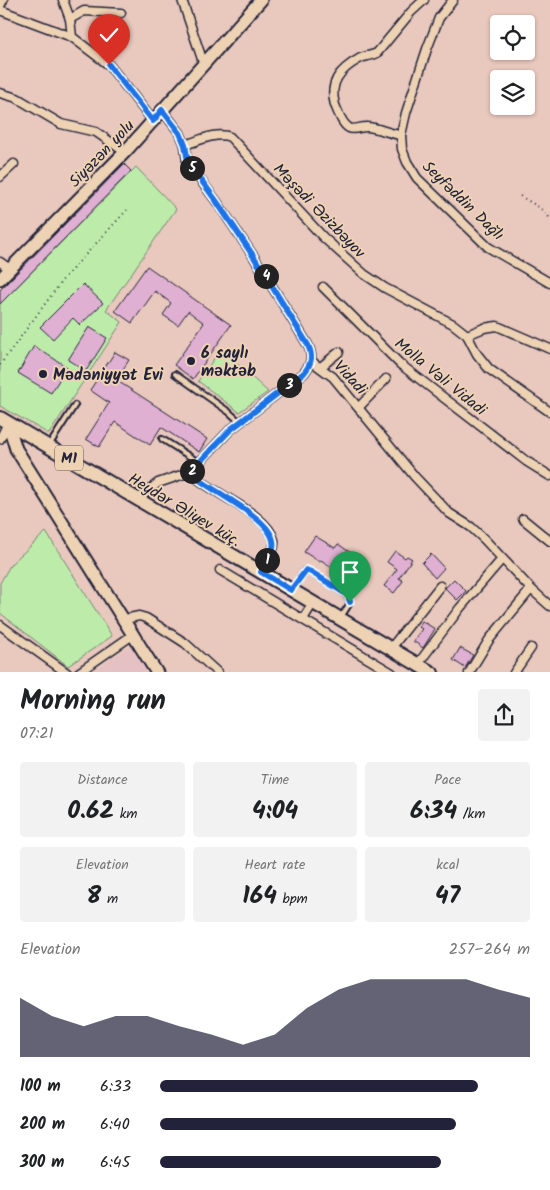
<!DOCTYPE html>
<meta charset="utf-8">
<style>
body{margin:0;font-family:Kalam,sans-serif;background:#f2f2f2;color:#202124;height:100vh;display:flex;flex-direction:column;font-size:19px;white-space:nowrap}
*{box-sizing:border-box;margin:0}
p{font-size:16px;color:#757577}
.icon{flex:none;width:28px;height:28px;fill:none;stroke:currentColor;stroke-width:2;stroke-linecap:round;stroke-linejoin:round}
.map{position:relative;height:672px;overflow:hidden}
.side{display:flex;flex-direction:column;background:#fff;flex:1}
.side>*{flex:none}
.tools{position:absolute;left:490px;top:15px;display:grid;gap:10px}
.tools a{display:grid;place-items:center;width:45px;height:45px;border-radius:5px;background:#fff;box-shadow:0 1px 4px #0004;font-size:25px}
.pin{position:absolute;display:grid;place-items:center;width:42px;height:42px;color:#fff;margin:-51px -21px;border-radius:50% 50% 50% 0;rotate:-45deg;box-shadow:0 0 5px #0007}
.pin .icon{rotate:45deg}
.km{position:absolute;width:25px;height:25px;margin:-12px;border-radius:50%;background:#222;color:#fff;font-size:14px;line-height:25px;text-align:center}
.round{display:grid;place-items:center;flex:none;width:52px;height:52px;border-radius:5px;background:#f2f2f2}
.summary{display:flex;align-items:center;justify-content:space-between;height:85px;padding:0 20px}
h1{font-size:28px;font-weight:700;line-height:38px}
.figures{display:grid;grid-template-columns:repeat(3,1fr);gap:8px;height:85px;padding:5px 20px}
.figures div{display:grid;align-content:center;border-radius:5px;background:#f2f2f2;text-align:center}
.figures b{font-size:25px;font-weight:700}
.figures small{font-size:14px;font-weight:400}
.figures p{font-size:14px}
.chart{height:140px;padding:10px 20px}
.chart p{display:flex;justify-content:space-between}
.chart svg{width:100%;height:90px;margin-top:5px;fill:#22223b;opacity:.7}
ul{padding:0 20px;list-style:none;font-size:16px}
li{display:grid;grid-template-columns:80px 60px 1fr;align-items:center;height:38px}
li i{height:12px;border-radius:6px;background:#22223b}
.map>svg:first-child{display:block}
.built{fill:#e6c1c3}
.green{fill:#bdecaa;stroke:#708772}
.building{fill:#dfb0d1;stroke:#22223b}
.lines{fill:none;stroke-linecap:round;stroke-linejoin:round}
.lane-casing{stroke:#22223b;stroke-width:8}
.street-casing{stroke:#22223b;stroke-width:11}
.secondary-casing{stroke:#22223b;stroke-width:15}
.primary-casing{stroke:#22223b;stroke-width:16}
.path{stroke:#22223b;stroke-width:2;stroke-dasharray:1 4;stroke-linecap:butt}
.lane{stroke:#edd2b4;stroke-width:4}
.street{stroke:#edd2b4;stroke-width:8}
.secondary{stroke:#edd2b4;stroke-width:11}
.primary{stroke:#edd2b4;stroke-width:12}
.route-casing{stroke:#fff;stroke-width:10}
.route{stroke:#1a73e8;stroke-width:6}
.poi-dot{fill:#22223b;stroke:#edd2b4;stroke-width:2}
.labels{text-anchor:middle;stroke-width:4;stroke-linejoin:round;paint-order:stroke}
.shield{fill:#edd2b4;stroke:#5f575f;stroke-width:1}
.shield-label{font-size:15px;font-weight:bold;fill:#22223b}
.street-label{font-size:16px;fill:#22223b;stroke:#edd2b4}
.poi-label{font-size:16px;font-weight:bold;fill:#22223b;stroke:#edd2b4;text-anchor:start}
</style>
<div class="map">
<svg width="550" height="673" viewBox="0 0 550 673">
<rect width="100%" height="100%" fill="#e9c8bd"/>
<filter id="ink" filterUnits="userSpaceOnUse"><feTurbulence type="fractalNoise" baseFrequency=".02" numOctaves="2"/><feDisplacementMap in="SourceGraphic" scale="10" xChannelSelector="R" yChannelSelector="G"/><feConvolveMatrix kernelMatrix="1 2 1 2 8 2 1 2 1" color-interpolation-filters="sRGB"/></filter>
<g filter="url(#ink)">
<!-- built -->
<path class="built" d="M130 646 147 672H92Z"/>
<!-- green -->
<g class="green">
<path d="M136 167 176 209 106 310 122 322 49 434 0 406V304Z"/>
<path d="M221 349 268 392 239 412 198 381Z"/>
<path d="M46 532 112 636 68 666 0 613V583L11 564Z"/>
</g>
<!-- building -->
<g class="building">
<path d="M124 164 131 171 0 304V290Z"/>
<path d="M147 266 231 325 193 379 174 365 204 323 188 311 178 325 163 315 171 303 155 291 132 323 115 311Z"/>
<path d="M83 284 103 303 80 325 73 318 53 339 40 327Z"/>
<path d="M89 327 107 338 86 371 68 360Z"/>
<path d="M34 346 67 367 51 393 18 373Z"/>
<path d="M115 352 129 360 116 380 207 439 199 452 161 427 150 445 115 422 99 447 86 439 109 403 90 390Z"/>
<path d="M315 536 335 548 338 544 364 562 351 580 321 560 320 562 304 552Z"/>
<path d="M395 551 405 558 407 556 412 559 399 578 403 581 394 593 384 586 397 569 387 562Z"/>
<path d="M431 554 444 568 435 578 422 563Z"/>
<path d="M454 579 466 591 457 600 445 588Z"/>
<path d="M422 621 435 629 423 648 413 641 422 629 419 627Z"/>
<path d="M460 648 473 655 465 668 453 660Z"/>
</g>
<g class="lines">
<!-- lane casing -->
<g class="lane-casing">
<g id="lane">
<path d="M175 374 229 412 240 422"/>
<path d="M162 439 200 463"/>
<path d="M50 444 75 405"/>
<path d="M293 588 305 570 311 572 347 595 350 603 341 617"/>
</g>
</g>
<!-- street casing -->
<g class="street-casing">
<g id="street">
<path d="M63 0 70 19 72 37 109 65 153 121"/>
<path d="M182 0 203 62"/>
<path d="M453 0 439 18 427 49 406 113 401 135 402 149 407 162 417 178 488 247 550 283"/>
<path d="M0 6 3 0"/>
<path d="M0 10 72 37"/>
<path d="M70 19 84 11 121 13"/>
<path d="M0 93 17 98 61 124 96 132 125 152"/>
<path d="M401 135C390 134 379 128 368 127 361 126 355 131 349 128 342 124 338 112 335 105 329 83 339 70 359 59 364 56 371 56 377 53L411 12 424 0"/>
<path d="M185 145C198 141 217 131 230 137L323 237 364 274 385 288 453 324 467 335 477 354 489 369 550 412"/>
<path d="M0 177 14 164"/>
<path d="M0 262 10 269"/>
<path d="M323 287 400 364 526 461 550 476"/>
<path d="M467 335 484 328 497 326 550 349"/>
<path d="M311 361 333 377 415 477 449 513 471 527 484 539 531 589 550 606"/>
<path d="M322 366 339 352"/>
<path d="M359 407 386 379"/>
<path d="M0 439 8 423"/>
<path d="M190 472C208 492 268 513 274 540 276 550 265 564 261 573"/>
<path d="M138 499 158 483 190 472 230 430 304 373C312 363 313 356 308 345L254 257 217 202 187 162 185 145 180 133 162 110"/>
<path d="M523 519 550 541"/>
<path d="M220 570 392 673"/>
<path d="M125 619 139 616 146 618 185 643 218 673"/>
<path d="M303 619 313 603"/>
<path d="M0 625 67 673"/>
<path d="M391 648 440 586"/>
<path d="M418 664 460 608 502 559"/>
<path d="M78 673 134 634"/>
<path d="M469 673 489 640 531 589"/>
<path d="M514 673 531 648"/>
</g>
</g>
<!-- secondary casing -->
<g class="secondary-casing">
<g id="secondary">
<path d="M0 279 125 152 261 0"/>
<path d="M8 423 16 449 157 673"/>
</g>
</g>
<!-- primary casing -->
<g class="primary-casing">
<path id="primary" d="M0 418 432 673"/>
</g>
<!-- path -->
<g class="path">
<path d="M520 196 539 207 550 218"/>
<path d="M0 365 64 278 127 210"/>
</g>
<!-- lane -->
<use href="#lane" class="lane"/>
<!-- street -->
<use href="#street" class="street"/>
<!-- secondary -->
<use href="#secondary" class="secondary"/>
<!-- primary -->
<use href="#primary" class="primary"/>
</g>
</g>
<g class="lines" filter="url(#ink)">
<!-- route casing -->
<g class="route-casing">
<path id="route" d="M109 65 153 121 162 110 180 133 185 145 188 162 217 202 254 257 308 345C313 356 312 363 304 373L230 430 190 472C206 490 280 520 273 548 271 556 265 565 261 572L291 590 306 570 311 572 348 595 350 602"/>
</g>
<!-- route -->
<use href="#route" class="route"/>
</g>
<!-- markers -->
<g class="poi-dot">
<circle cx="191" cy="361" r="5"/>
<circle cx="43" cy="374" r="5"/>
</g>
<g class="labels">
<!-- shield labels -->
<rect class="shield" x="55" y="445.5" width="28" height="25" rx="4"/>
<g class="shield-label">
<text x="69" y="463">M1</text>
</g>
<!-- street labels -->
<g class="street-label">
<text transform="translate(101 153) rotate(-46)" y="6">Siyəzən yolu</text>
<text transform="translate(464 200) rotate(44)" y="6">Seyfəddin Dağlı</text>
<text transform="translate(320 210) rotate(46)" y="6">Məşədi Əzizbəyov</text>
<text transform="translate(441 376) rotate(39)" y="6">Molla Vəli Vidadi</text>
<text transform="translate(351 377) rotate(47)" y="6">Vidadi</text>
<text transform="translate(185 509) rotate(31)" y="6">Heydər Əliyev küç.</text>
</g>
<!-- poi labels -->
<g class="poi-label">
<text x="201" y="358">6 saylı<tspan x="201" dy="18">məktəb</tspan></text>
<text x="53" y="380">Mədəniyyət Evi</text>
</g>
</g>
</svg>
<div class="tools">
<a><svg class="icon" aria-label="locate" viewBox="0 0 24 24"><circle cx="12" cy="12" r="6"/><path d="M12 2v4M12 18v4M2 12h4M18 12h4"/></svg></a>
<a><svg class="icon" aria-label="layers" viewBox="0 0 24 24"><path d="M12 4l9 5-9 5-9-5zM3 14l9 5 9-5"/></svg></a>
</div>
<div class="pin" style="left:350px;top:602px;background:#1e9e55"><svg class="icon" aria-label="arrive" viewBox="0 0 24 24"><path d="M6 21V4h12l-3 4 3 4H6"/></svg></div>
<div class="pin" style="left:109px;top:65px;background:#d93025"><svg class="icon" aria-label="check" viewBox="0 0 24 24"><path d="M5 12l5 5 9-10"/></svg></div>
<b class="km" style="left:267px;top:560px">1</b>
<b class="km" style="left:192px;top:471px">2</b>
<b class="km" style="left:289px;top:385px">3</b>
<b class="km" style="left:266px;top:276px">4</b>
<b class="km" style="left:192px;top:168px">5</b>
</div>
<section class="side">
<div class="summary"><div><h1>Morning run</h1><p>07:21</p></div><a class="round"><svg class="icon" aria-label="share" viewBox="0 0 24 24"><path d="M12 15V3M7 8l5-5 5 5M5 13v7h14v-7"/></svg></a></div>
<div class="figures">
<div><p>Distance</p><b>0.62<small> km</small></b></div>
<div><p>Time</p><b>4:04</b></div>
<div><p>Pace</p><b>6:34<small> /km</small></b></div>
</div>
<div class="figures">
<div><p>Elevation</p><b>8<small> m</small></b></div>
<div><p>Heart rate</p><b>164<small> bpm</small></b></div>
<div><p>kcal</p><b>47</b></div>
</div>
<div class="chart"><p><span>Elevation</span>257–264 m</p>
<svg viewBox="0 0 160 44" preserveAspectRatio="none"><path d="M0 44V15L10 24L20 29L30 24L40 24L50 29L60 33L70 38L80 33L90 20L100 11L110 6L120 6L130 6L140 6L150 11L160 15V44z"/></svg>
</div>
<ul>
<li><b>100 m</b>6:33<i style="width:86%"></i></li>
<li><b>200 m</b>6:40<i style="width:80%"></i></li>
<li><b>300 m</b>6:45<i style="width:76%"></i></li>
</ul>
</section>
